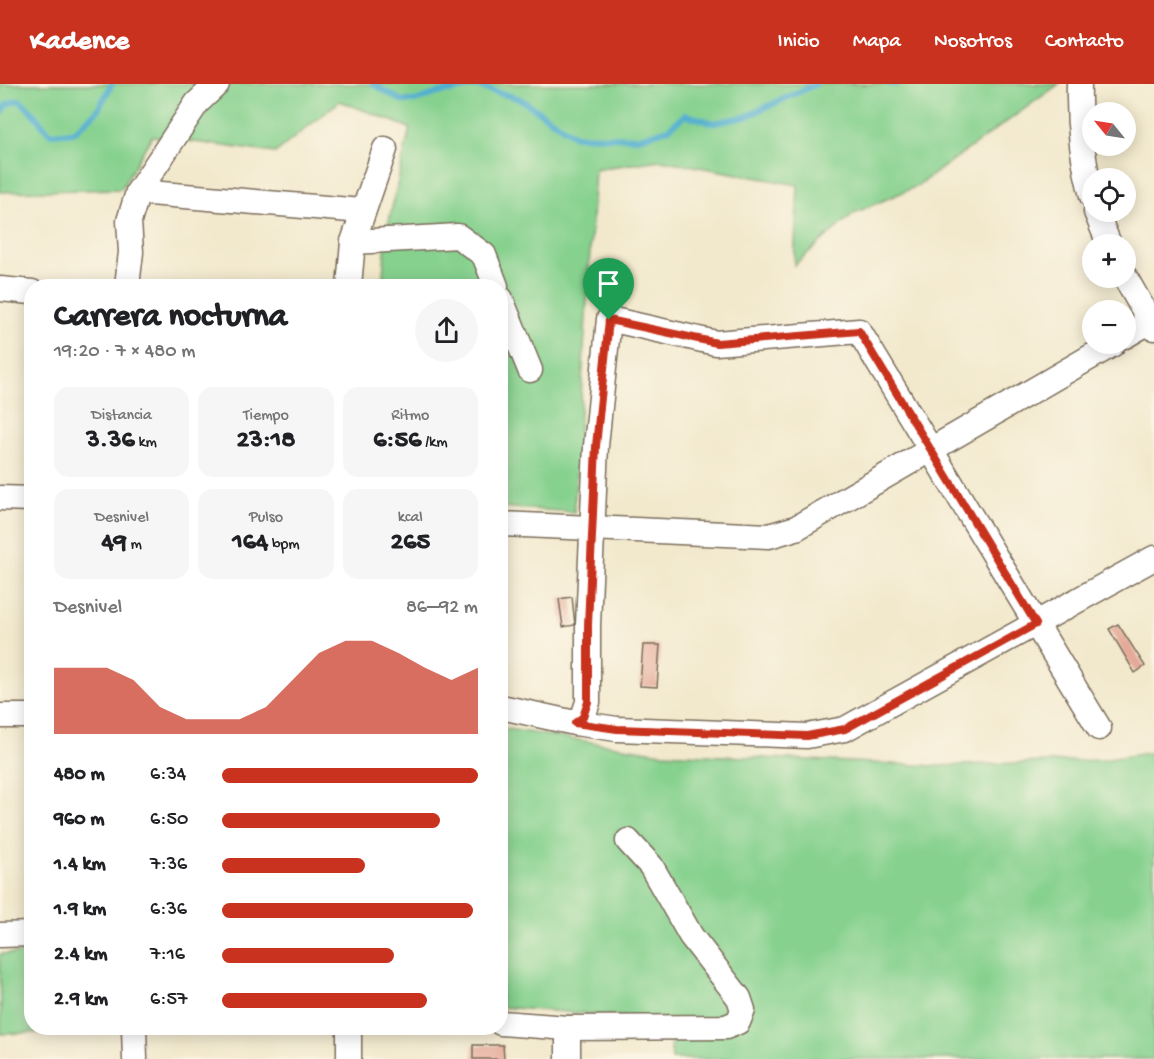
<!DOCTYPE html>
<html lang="es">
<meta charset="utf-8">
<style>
body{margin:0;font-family:"Gochi Hand",sans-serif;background:#f6f6f6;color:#202124;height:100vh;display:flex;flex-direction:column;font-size:22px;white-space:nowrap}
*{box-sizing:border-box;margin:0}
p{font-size:20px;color:#757577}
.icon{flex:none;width:33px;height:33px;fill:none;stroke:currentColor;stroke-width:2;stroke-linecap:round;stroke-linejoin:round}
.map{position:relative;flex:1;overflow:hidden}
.sheet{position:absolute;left:24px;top:195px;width:484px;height:756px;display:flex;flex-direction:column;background:#fff;border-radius:24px;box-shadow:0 3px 15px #0003}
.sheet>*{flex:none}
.needle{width:39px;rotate:300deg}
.buttons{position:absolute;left:1082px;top:18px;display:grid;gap:12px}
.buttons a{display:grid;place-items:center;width:54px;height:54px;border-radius:50%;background:#fff;box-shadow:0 3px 15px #0003;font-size:30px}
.pin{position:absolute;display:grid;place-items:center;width:51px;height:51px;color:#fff;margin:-62px -26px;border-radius:50% 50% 50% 0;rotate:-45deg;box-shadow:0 0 6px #0007}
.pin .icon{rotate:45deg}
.round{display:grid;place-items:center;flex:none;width:63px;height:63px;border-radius:32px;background:#f6f6f6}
.overview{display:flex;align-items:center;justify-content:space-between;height:102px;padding:0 30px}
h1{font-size:33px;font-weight:700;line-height:45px}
.metrics{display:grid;grid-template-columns:repeat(3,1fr);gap:9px;height:102px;padding:6px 30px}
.metrics div{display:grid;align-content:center;border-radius:15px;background:#f6f6f6;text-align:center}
.metrics b{font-size:26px;font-weight:700}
.metrics small{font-size:16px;font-weight:400}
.metrics p{font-size:16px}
.chart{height:168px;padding:12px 30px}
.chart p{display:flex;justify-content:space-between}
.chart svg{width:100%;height:108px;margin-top:6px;fill:#c8321e;opacity:.7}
ul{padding:0 30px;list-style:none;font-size:20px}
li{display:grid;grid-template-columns:96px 72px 1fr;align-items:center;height:45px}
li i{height:15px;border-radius:8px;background:#c8321e}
header{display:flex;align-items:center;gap:36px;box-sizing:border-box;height:84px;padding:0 30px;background:#c8321e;color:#fff}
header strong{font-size:28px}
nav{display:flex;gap:33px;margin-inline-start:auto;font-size:21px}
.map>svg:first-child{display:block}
.green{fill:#86d18e;stroke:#607e56;stroke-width:1.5}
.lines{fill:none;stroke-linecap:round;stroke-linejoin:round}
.stream{stroke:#51afd0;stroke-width:6}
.building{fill:#e4a998}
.street-casing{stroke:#7b6d5b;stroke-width:27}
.street{stroke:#fff;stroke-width:24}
.route-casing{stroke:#fff;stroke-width:12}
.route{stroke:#c8321e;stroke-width:8}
</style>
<header>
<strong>Kadence</strong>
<nav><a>Inicio</a><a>Mapa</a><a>Nosotros</a><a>Contacto</a></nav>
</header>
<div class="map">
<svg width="1154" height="975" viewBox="0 0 1154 975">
<rect width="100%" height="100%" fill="#fcf5e5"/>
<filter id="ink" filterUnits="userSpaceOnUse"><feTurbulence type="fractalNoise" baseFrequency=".0167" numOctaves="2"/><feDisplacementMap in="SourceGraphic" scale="12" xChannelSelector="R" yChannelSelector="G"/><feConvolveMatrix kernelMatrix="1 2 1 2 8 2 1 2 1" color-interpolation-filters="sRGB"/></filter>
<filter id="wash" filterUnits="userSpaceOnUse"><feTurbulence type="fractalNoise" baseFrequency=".008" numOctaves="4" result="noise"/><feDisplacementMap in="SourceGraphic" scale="24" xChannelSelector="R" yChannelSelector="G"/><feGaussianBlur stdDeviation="1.35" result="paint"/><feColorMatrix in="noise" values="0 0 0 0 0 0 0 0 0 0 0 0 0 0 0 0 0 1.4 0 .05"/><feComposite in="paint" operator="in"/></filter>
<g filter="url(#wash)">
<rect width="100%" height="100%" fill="#f2e9cd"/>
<!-- green -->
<g class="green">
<path d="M0 0H1059L917 102 854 129 794 181 798 101 661 76 595 85 574 428 501 423V202H382L387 146 410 44 340 17 275 69 152 52 121 105 0 108Z"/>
<path d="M501 644 662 669 936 682 1102 676 1154 668V975H672L669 936 501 923Z"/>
<path d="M31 869 32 944H52L53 948 1 950 0 870Z"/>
</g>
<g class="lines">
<!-- stream -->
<g class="stream">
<path d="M373 0 402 17H415L438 9 476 2 520 15 575 52 639 54 668 45 685 31 714 39 745 33 816 0"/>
<path d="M890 0H897"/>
<path d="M0 30 7 20 19 16C32 25 39 39 51 50L74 48 97 27 112 0"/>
</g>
</g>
<g id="blocks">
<!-- building -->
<g class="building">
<path d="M572 513 575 541 563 543 559 515Z"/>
<path d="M1118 540 1145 582 1135 589 1109 545Z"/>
<path d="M643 561H660L657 603 640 602Z"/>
<path d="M473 961H503L504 975H473Z"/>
</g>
</g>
</g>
<g filter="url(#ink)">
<use href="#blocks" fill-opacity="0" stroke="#7b6d5b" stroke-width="1.5"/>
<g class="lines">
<!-- street casing -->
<g class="street-casing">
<g id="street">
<path d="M1079 0C1078 39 1082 75 1092 112"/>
<path d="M138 108 362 127"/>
<path d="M1096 128 1109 160"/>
<path d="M353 158 458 152 484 171 496 202"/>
<path d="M1125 193 1154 244"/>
<path d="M127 202 131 168 129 137 138 108 197 19 217 0"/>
<path d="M349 202 353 158 385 65"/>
<path d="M0 205 32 208"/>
<path d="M501 215 530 286"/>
<path d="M1125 252 1154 235"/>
<path d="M0 414 32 415"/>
<path d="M501 440 769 452 796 444 1113 260"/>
<path d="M501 623 575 639 583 633 588 618V541L596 362 609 235 716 259 859 247 1099 644"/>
<path d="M0 632H32"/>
<path d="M575 639 617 645 807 652 845 645 1154 474"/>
<path d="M0 851 32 850"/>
<path d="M501 939 568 944 726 943 738 938 743 926 739 914 691 852 651 782 628 757"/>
<path d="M134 944 135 975"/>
<path d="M349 944V975"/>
<path d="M568 975V944"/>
</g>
</g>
<!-- street -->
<use href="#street" class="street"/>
</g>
</g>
<g class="lines" filter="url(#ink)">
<!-- route casing -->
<g class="route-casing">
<path id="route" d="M609 236 717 259 859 247 1036 540 845 645 807 652 617 645 575 639 583 633 588 618V541L596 362Z"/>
</g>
<!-- route -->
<use href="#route" class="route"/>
</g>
</svg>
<div class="buttons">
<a><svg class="needle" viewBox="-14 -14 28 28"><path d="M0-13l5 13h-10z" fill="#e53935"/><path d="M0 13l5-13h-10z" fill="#757577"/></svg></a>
<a><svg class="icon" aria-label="locate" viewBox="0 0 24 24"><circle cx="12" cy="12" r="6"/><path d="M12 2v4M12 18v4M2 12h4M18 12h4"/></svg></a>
<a>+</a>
<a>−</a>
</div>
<div class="pin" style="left:609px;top:236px;background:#1e9e55"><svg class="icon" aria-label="arrive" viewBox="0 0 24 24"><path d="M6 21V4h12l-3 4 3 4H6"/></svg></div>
<section class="sheet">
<div class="overview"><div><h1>Carrera nocturna</h1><p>19:20 · 7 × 480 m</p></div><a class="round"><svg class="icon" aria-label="share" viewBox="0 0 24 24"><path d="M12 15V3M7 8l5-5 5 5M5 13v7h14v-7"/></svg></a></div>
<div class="metrics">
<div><p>Distancia</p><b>3.36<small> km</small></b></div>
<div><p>Tiempo</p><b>23:18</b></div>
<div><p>Ritmo</p><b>6:56<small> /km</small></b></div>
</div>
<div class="metrics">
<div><p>Desnivel</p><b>49<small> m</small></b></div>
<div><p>Pulso</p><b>164<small> bpm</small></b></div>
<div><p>kcal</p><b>265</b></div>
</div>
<div class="chart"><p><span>Desnivel</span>86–92 m</p>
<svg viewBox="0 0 160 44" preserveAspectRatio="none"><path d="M0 44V17L10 17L20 17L30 22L40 33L50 38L60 38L70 38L80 33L90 22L100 11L110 6L120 6L130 11L140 17L150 22L160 17V44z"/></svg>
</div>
<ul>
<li><b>480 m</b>6:34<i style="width:100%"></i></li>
<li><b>960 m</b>6:50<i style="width:85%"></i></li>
<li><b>1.4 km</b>7:36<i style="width:56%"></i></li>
<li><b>1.9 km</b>6:36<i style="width:98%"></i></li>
<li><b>2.4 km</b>7:16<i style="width:67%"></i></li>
<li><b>2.9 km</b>6:57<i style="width:80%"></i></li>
</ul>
</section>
</div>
